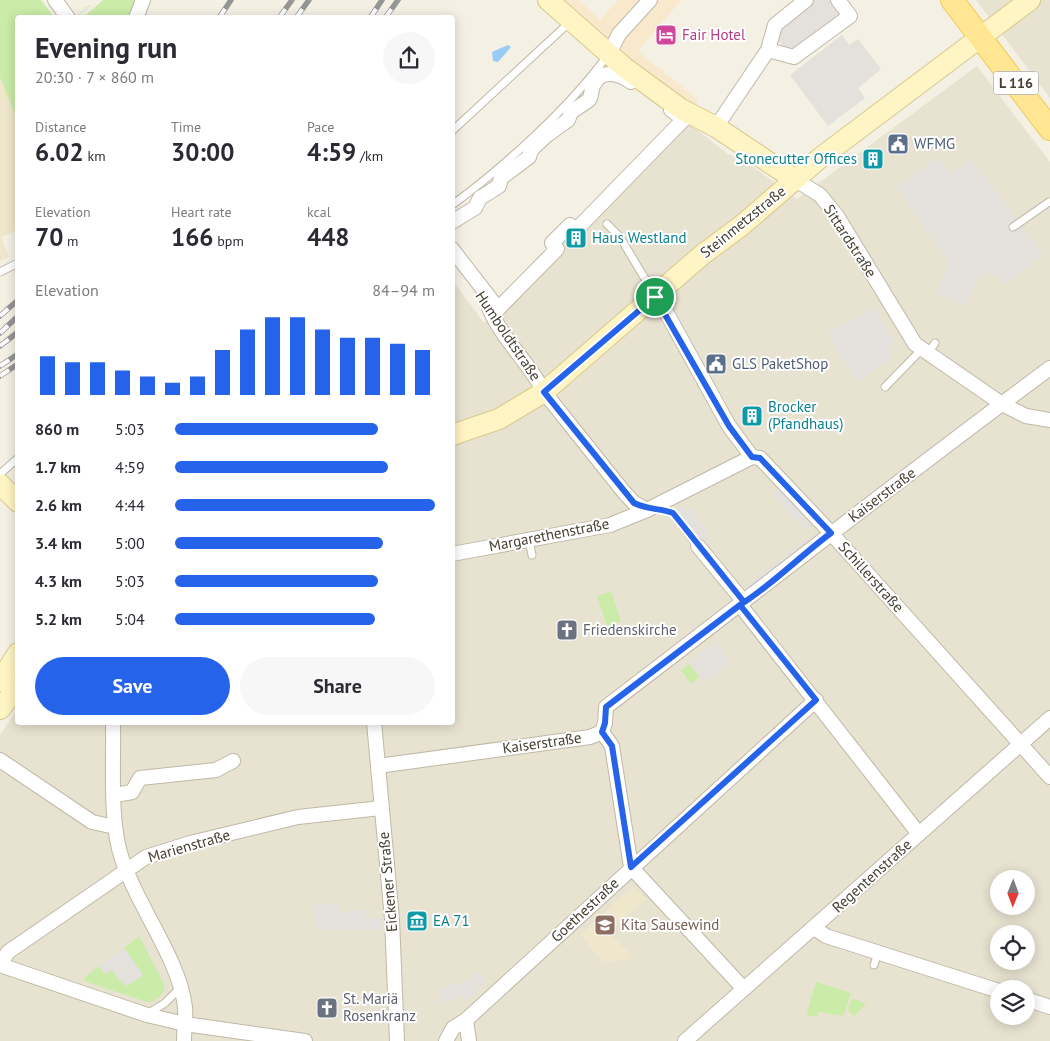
<!DOCTYPE html>
<meta charset="utf-8">
<style>
body{margin:0;font-family:"PT Sans",sans-serif;background:#f7f7f7;color:#2b2b33;height:100vh;display:flex;flex-direction:column;font-size:19px;white-space:nowrap}
*{box-sizing:border-box;margin:0}
p{font-size:16px;color:#7c7c81}
.icon{flex:none;width:28px;height:28px;fill:none;stroke:currentColor;stroke-width:2;stroke-linecap:round;stroke-linejoin:round}
.map{position:relative;flex:1;overflow:hidden}
.details{position:absolute;left:15px;top:15px;width:440px;height:710px;display:flex;flex-direction:column;background:#fff;border-radius:5px;box-shadow:0 2px 12px #0003}
.details>*{flex:none}
.needle{width:32px;rotate:181deg}
.controls{position:absolute;left:990px;top:870px;display:grid;gap:10px}
.controls a{display:grid;place-items:center;width:45px;height:45px;border-radius:50%;background:#fff;box-shadow:0 2px 12px #0003;font-size:25px}
.pin{position:absolute;display:grid;place-items:center;width:42px;height:42px;color:#fff;margin:-21px;border:2px solid #fff;border-radius:50%;box-shadow:0 1px 5px #0007}
.round{display:grid;place-items:center;flex:none;width:52px;height:52px;border-radius:26px;background:#f7f7f7}
.headline{display:flex;align-items:center;justify-content:space-between;height:85px;padding:0 20px}
h1{font-size:28px;font-weight:700;line-height:38px}
.stats{display:grid;grid-template-columns:repeat(3,1fr);gap:8px;height:85px;padding:5px 20px}
.stats div{display:grid;align-content:center}
.stats b{font-size:25px;font-weight:700}
.stats small{font-size:14px;font-weight:400}
.stats p{font-size:14px}
.chart{height:140px;padding:10px 20px}
.chart p{display:flex;justify-content:space-between}
.chart svg{width:100%;height:90px;margin-top:5px;stroke:#2563eb;stroke-width:6}
.action{display:flex;gap:10px;margin-top:auto;padding:10px 20px}
.action a{flex:1;height:58px;border-radius:30px;background:#2563eb;color:#fff;font-size:20px;font-weight:700;line-height:58px;text-align:center}
.action a+a{background:#f7f7f7;color:#2b2b33}
ul{padding:0 20px;list-style:none;font-size:16px}
li{display:grid;grid-template-columns:80px 60px 1fr;align-items:center;height:38px}
li i{height:12px;border-radius:6px;background:#2563eb}
.map>svg:first-child{display:block}
.residential{fill:#e8e2d1;fill-rule:evenodd}
.commercial{fill:#f8e8cc}
.education{fill:#eee7cc}
.green{fill:#caeca8}
.parking{fill:#e4e1dd}
.water{fill:#9acbf7}
.lines{fill:none;stroke-linecap:round;stroke-linejoin:round}
.lane-casing{stroke:#c0b8a6;stroke-width:9}
.street-casing{stroke:#c0b8a6;stroke-width:16}
.secondary-casing{stroke:#d8c98f;stroke-width:22}
.primary-casing{stroke:#efca57;stroke-width:24}
.lane{stroke:#fff;stroke-width:7}
.street{stroke:#fff;stroke-width:14}
.secondary{stroke:#fff4c3;stroke-width:20}
.primary{stroke:#ffe692;stroke-width:22}
.rail-casing{stroke:#959595;stroke-width:5.5}
.rail{stroke:#fff;stroke-width:4;stroke-dasharray:11;stroke-linecap:butt}
.route-casing{stroke:#fff;stroke-width:10}
.route{stroke:#2563eb;stroke-width:6}
.labels{text-anchor:middle;stroke-width:4;stroke-linejoin:round;paint-order:stroke}
.shield{fill:#fff;stroke:#7e7970;stroke-width:1}
.shield-label{font-size:14px;font-weight:bold;fill:#464033}
.hotel-label{font-size:15px;fill:#b23c85;stroke:#fff;text-anchor:start}
.service-label{font-size:15px;fill:#4e5e75;stroke:#fff;text-anchor:start}
.culture-label{font-size:15px;fill:#0d838f;stroke:#fff;text-anchor:start}
.street-label{font-size:15px;fill:#464033;stroke:#fff}
.worship-label{font-size:15px;fill:#5b616d;stroke:#fff;text-anchor:start}
.education-label{font-size:15px;fill:#785e54;stroke:#fff;text-anchor:start}
</style>
<div class="map">
<svg width="1050" height="1041" viewBox="0 0 1050 1041">
<rect width="100%" height="100%" fill="#f4f0e4"/>
<!-- residential -->
<g class="residential">
<path d="M976 0H1050V98Z"/>
<path d="M977 66 1050 162V1041H0V735L17 710 18 722H452L453 281 484 323 497 311 553 244 684 120 728 154 751 165 797 199ZM999 879H1026V906H999ZM999 934H1026V961H999ZM999 989H1026V1016H999Z"/>
</g>
<!-- commercial -->
<path class="commercial" d="M562 0H578L600 20 618 0H681L638 51 698 100 695 105 693 108 610 44Z"/>
<!-- education -->
<g class="education">
<path d="M0 68 18 111 17 230 1 237 9 257 0 261Z"/>
<path d="M631 888H636L646 899 609 933 635 959 604 962 580 935Z"/>
</g>
<!-- green -->
<g class="green">
<path d="M0 0H41L54 17 18 18 17 119 0 77Z"/>
<path d="M62 0 75 17 90 5 93 9 103 0H143L136 18 83 17 93 9 90 6 76 17H68Z"/>
<path d="M611 591 621 622 607 626 597 596Z"/>
<path d="M689 664 699 677 691 684 681 670Z"/>
<path d="M139 936 165 986C163 996 156 1002 147 1002L84 981 86 976 99 966 105 974 112 969 120 981 143 975 124 948Z"/>
<path d="M816 982 851 993 843 1016 818 1012 817 1017 806 1015Z"/>
<path d="M852 998 866 1004 854 1016 848 1010Z"/>
</g>
<!-- parking -->
<g class="parking">
<path d="M806 0H838L850 16 794 57 772 34Z"/>
<path d="M842 35 849 45 858 39 881 69 858 88 865 98 828 126 790 75Z"/>
<path d="M937 157 952 174 971 159 1044 255 1004 284 996 274 981 275 965 305 936 293 949 262 896 188Z"/>
<path d="M874 308 895 343 887 349 892 357 857 383 828 333Z"/>
<path d="M784 484 817 520 805 530 772 494Z"/>
<path d="M690 508 710 536 698 546 673 513 677 510Z"/>
<path d="M806 539 813 547 753 595 746 587Z"/>
<path d="M715 642 731 663 705 683 689 662Z"/>
<path d="M338 904V912L365 910 366 919 382 917V930H315L314 905Z"/>
<path d="M124 948 143 975 127 986 120 981 112 970 105 974 99 966Z"/>
<path d="M478 971 486 980 466 1001 461 996 439 1004 437 989 469 981Z"/>
</g>
<!-- water -->
<path class="water" d="M508 45 511 47 498 62 493 61 492 52Z"/>
<g class="lines">
<!-- lane casing -->
<g class="lane-casing">
<g id="lane">
<path d="M452 131 571 21"/>
<path d="M452 205C504 167 569 108 607 56"/>
<path d="M607 224 620 237 654 294"/>
<path d="M1013 227 1049 202"/>
<path d="M0 272 18 263"/>
<path d="M928 353 935 343"/>
<path d="M885 387 922 349"/>
<path d="M0 474 18 458"/>
<path d="M655 509 673 513 698 546"/>
<path d="M529 540 532 555"/>
<path d="M874 965 878 953"/>
<path d="M147 1014 165 1003 180 988"/>
</g>
</g>
<!-- street casing -->
<g class="street-casing">
<g id="street">
<path d="M55 0 68 18"/>
<path d="M136 18 143 0"/>
<path d="M768 50 794 57 850 16 838 0"/>
<path d="M609 54 619 34 650 0"/>
<path d="M716 127 768 50 775 25 806 0"/>
<path d="M794 179 820 195 837 216 915 344 1002 404 1026 416 1050 420"/>
<path d="M452 222 475 208 480 198 499 186 501 178 529 157 531 150 547 135 568 120 571 112 589 100C592 95 591 88 594 84 602 68 620 74 631 82"/>
<path d="M452 249 493 302 497 310 557 249 552 243 570 225 575 231 684 119 671 110"/>
<path d="M655 297 665 310 729 426 752 457 760 458 831 533 1050 777"/>
<path d="M487 302C498 336 528 360 544 392L623 491 634 503 647 510"/>
<path d="M698 546 744 602"/>
<path d="M452 554 610 525 647 510 752 457"/>
<path d="M740 605 919 834"/>
<path d="M113 722C114 764 109 821 122 859 137 906 179 958 185 1007 186 1018 184 1030 184 1041"/>
<path d="M374 722 392 919 397 1041"/>
<path d="M602 732 612 746 631 867 743 988"/>
<path d="M0 760 92 822 115 827"/>
<path d="M378 766 590 737 602 732 605 723 606 707C754 594 900 479 1050 368"/>
<path d="M115 795 132 792 140 778 216 770 233 761"/>
<path d="M814 928 826 936 999 991"/>
<path d="M1026 999 1050 1007"/>
<path d="M466 1020 469 1041"/>
<path d="M305 1041 185 1024 147 1015 0 965 8 952 146 857 190 843 298 817 381 808"/>
<path d="M446 1041 453 1028 466 1020 816 700"/>
<path d="M685 1041 1050 718"/>
</g>
</g>
<!-- secondary casing -->
<g class="secondary-casing">
<g id="secondary">
<path d="M548 0 625 68 681 109 716 127 794 179"/>
<path d="M452 435 499 419 544 392 702 255 741 226 820 158 1030 0"/>
<path d="M0 484 18 502"/>
<path d="M0 681 18 653"/>
<path d="M0 709 18 686"/>
</g>
</g>
<!-- primary casing -->
<g class="primary-casing">
<path id="primary" d="M952 0 1050 129"/>
</g>
<!-- lane -->
<use href="#lane" class="lane"/>
<!-- street -->
<use href="#street" class="street"/>
<!-- secondary -->
<use href="#secondary" class="secondary"/>
<!-- primary -->
<use href="#primary" class="primary"/>
<!-- rail casing -->
<g class="rail-casing">
<g id="rail">
<path d="M219 18 231 0"/>
<path d="M279 18 292 0"/>
<path d="M296 18 309 0"/>
<path d="M370 18 382 0"/>
<path d="M385 18 398 0"/>
<path d="M0 316 18 300"/>
<path d="M0 333 18 316"/>
<path d="M0 346 18 332"/>
<path d="M0 366 18 354"/>
<path d="M0 376 18 364"/>
</g>
</g>
<!-- rail -->
<use href="#rail" class="rail"/>
</g>
<g class="lines">
<!-- route casing -->
<g class="route-casing">
<path id="route" d="M655 297 729 426 752 457 760 458 831 533C800 556 772 585 740 605L816 700 631 867 612 746 602 732 605 723 606 707 740 605 744 602 673 513C659 508 648 510 634 503L544 392 655 297"/>
</g>
<!-- route -->
<use href="#route" class="route"/>
</g>
<!-- icons -->
<defs>
<g id="hotel-square" transform="scale(1.125)"><rect x="-9" y="-9" width="18" height="18" rx="4" fill="#d1479c" stroke="#fff"/><path d="M-6-4.5h1.5V1H6V5H4.5V3h-9V5H-6ZM-4 0a1.8 1.8 0 1 1 3.6 0ZM.5 0V-2.5h3Q6-2.5 6 0Z" fill="#fff"/></g>
<g id="civic-square" transform="scale(1.125)"><rect x="-9" y="-9" width="18" height="18" rx="4" fill="#5c6f8a" stroke="#fff"/><path d="M-.6-6.5H3V-4.5H.6V-3L4-1V1h2V6H-6V1h2V-1L-.6-3ZM-1.2 2.5V6h2.4V2.5Z" fill="#fff"/></g>
<g id="building-square" transform="scale(1.125)"><rect x="-9" y="-9" width="18" height="18" rx="4" fill="#0f9aa8" stroke="#fff"/><path d="M-4-6H4V6H1V3H-1V6H-4ZM-2.5-4.3h1.7v1.8h-1.7ZM.8-4.3h1.7v1.8H.8ZM-2.5-1h1.7V.8h-1.7ZM.8-1h1.7V.8H.8Z" fill="#fff"/></g>
<g id="church-square" transform="scale(1.125)"><rect x="-9" y="-9" width="18" height="18" rx="4" fill="#6b7280" stroke="#fff"/><path d="M-1.2-6h2.4v3.5h3.3v2.4h-3.3V6h-2.4V-.1h-3.3v-2.4h3.3Z" fill="#fff"/></g>
<g id="museum-square" transform="scale(1.125)"><rect x="-9" y="-9" width="18" height="18" rx="4" fill="#0f9aa8" stroke="#fff"/><path d="M0-6L6-3V-2H-6V-3ZM-5-1h2V3h-2ZM-1-1h2V3h-2ZM3-1h2V3H3ZM-6 4H6V6H-6Z" fill="#fff"/></g>
<g id="school-square" transform="scale(1.125)"><rect x="-9" y="-9" width="18" height="18" rx="4" fill="#8d6e63" stroke="#fff"/><path d="M0-5L7-2L0 1L-7-2ZM-4 1L0 2.5L4 1V4Q0 6-4 4Z" fill="#fff"/></g>
</defs>
<g fill-rule="evenodd">
<use href="#hotel-square" x="666" y="35"/>
<use href="#civic-square" x="898" y="144"/>
<use href="#building-square" x="873" y="159"/>
<use href="#building-square" x="576" y="238"/>
<use href="#civic-square" x="716" y="364"/>
<use href="#building-square" x="752" y="416"/>
<use href="#church-square" x="567" y="630"/>
<use href="#museum-square" x="417" y="921"/>
<use href="#school-square" x="605" y="925"/>
<use href="#church-square" x="327" y="1008"/>
</g>
<g class="labels">
<!-- shield labels -->
<rect class="shield" x="993.5" y="71.5" width="45" height="23" rx="4"/>
<g class="shield-label">
<text x="1016" y="88">L 116</text>
</g>
<!-- hotel labels -->
<g class="hotel-label">
<text x="682" y="40">Fair Hotel</text>
</g>
<!-- service labels -->
<g class="service-label">
<text x="914" y="149">WFMG</text>
<text x="732" y="369">GLS PaketShop</text>
</g>
<!-- culture labels -->
<g class="culture-label">
<text x="857" y="164" text-anchor="end">Stonecutter Offices</text>
<text x="592" y="243">Haus Westland</text>
<text x="768" y="412">Brocker<tspan x="768" dy="17">(Pfandhaus)</tspan></text>
<text x="433" y="926">EA 71</text>
</g>
<!-- street labels -->
<g class="street-label">
<text transform="translate(743 222) rotate(-39)" y="5">Steinmetzstraße</text>
<text transform="translate(850 241) rotate(57)" y="5">Sittardstraße</text>
<text transform="translate(508 336) rotate(56)" y="5">Humboldtstraße</text>
<text transform="translate(882 495) rotate(-37)" y="5">Kaiserstraße</text>
<text transform="translate(549 535) rotate(-11)" y="5">Margarethenstraße</text>
<text transform="translate(871 577) rotate(48)" y="5">Schillerstraße</text>
<text transform="translate(542 743) rotate(-8)" y="5">Kaiserstraße</text>
<text transform="translate(189 846) rotate(-16)" y="5">Marienstraße</text>
<text transform="translate(872 876) rotate(-42)" y="5">Regentenstraße</text>
<text transform="translate(388 882) rotate(-95)" y="5">Eickener Straße</text>
<text transform="translate(585 910) rotate(-43)" y="5">Goethestraße</text>
</g>
<!-- worship labels -->
<g class="worship-label">
<text x="583" y="635">Friedenskirche</text>
<text x="343" y="1004">St. Mariä<tspan x="343" dy="17">Rosenkranz</tspan></text>
</g>
<!-- education labels -->
<g class="education-label">
<text x="621" y="930">Kita Sausewind</text>
</g>
</g>
</svg>
<div class="controls">
<a><svg class="needle" viewBox="-14 -14 28 28"><path d="M0-13l5 13h-10z" fill="#e53935"/><path d="M0 13l5-13h-10z" fill="#7c7c81"/></svg></a>
<a><svg class="icon" aria-label="locate" viewBox="0 0 24 24"><circle cx="12" cy="12" r="6"/><path d="M12 2v4M12 18v4M2 12h4M18 12h4"/></svg></a>
<a><svg class="icon" aria-label="layers" viewBox="0 0 24 24"><path d="M12 4l9 5-9 5-9-5zM3 14l9 5 9-5"/></svg></a>
</div>
<div class="pin" style="left:655px;top:297px;background:#1e9e55"><svg class="icon" aria-label="arrive" viewBox="0 0 24 24"><path d="M6 21V4h12l-3 4 3 4H6"/></svg></div>
<section class="details">
<div class="headline"><div><h1>Evening run</h1><p>20:30 · 7 × 860 m</p></div><a class="round"><svg class="icon" aria-label="share" viewBox="0 0 24 24"><path d="M12 15V3M7 8l5-5 5 5M5 13v7h14v-7"/></svg></a></div>
<div class="stats">
<div><p>Distance</p><b>6.02<small> km</small></b></div>
<div><p>Time</p><b>30:00</b></div>
<div><p>Pace</p><b>4:59<small> /km</small></b></div>
</div>
<div class="stats">
<div><p>Elevation</p><b>70<small> m</small></b></div>
<div><p>Heart rate</p><b>166<small> bpm</small></b></div>
<div><p>kcal</p><b>448</b></div>
</div>
<div class="chart"><p><span>Elevation</span>84–94 m</p>
<svg viewBox="0 0 160 44" preserveAspectRatio="none"><path d="M5 44V25M15 44V28M25 44V28M35 44V32M45 44V35M55 44V38M65 44V35M75 44V22M85 44V12M95 44V6M105 44V6M115 44V12M125 44V16M135 44V16M145 44V19M155 44V22"/></svg>
</div>
<ul>
<li><b>860 m</b>5:03<i style="width:78%"></i></li>
<li><b>1.7 km</b>4:59<i style="width:82%"></i></li>
<li><b>2.6 km</b>4:44<i style="width:100%"></i></li>
<li><b>3.4 km</b>5:00<i style="width:80%"></i></li>
<li><b>4.3 km</b>5:03<i style="width:78%"></i></li>
<li><b>5.2 km</b>5:04<i style="width:77%"></i></li>
</ul>
<div class="action"><a>Save</a><a>Share</a></div>
</section>
</div>
